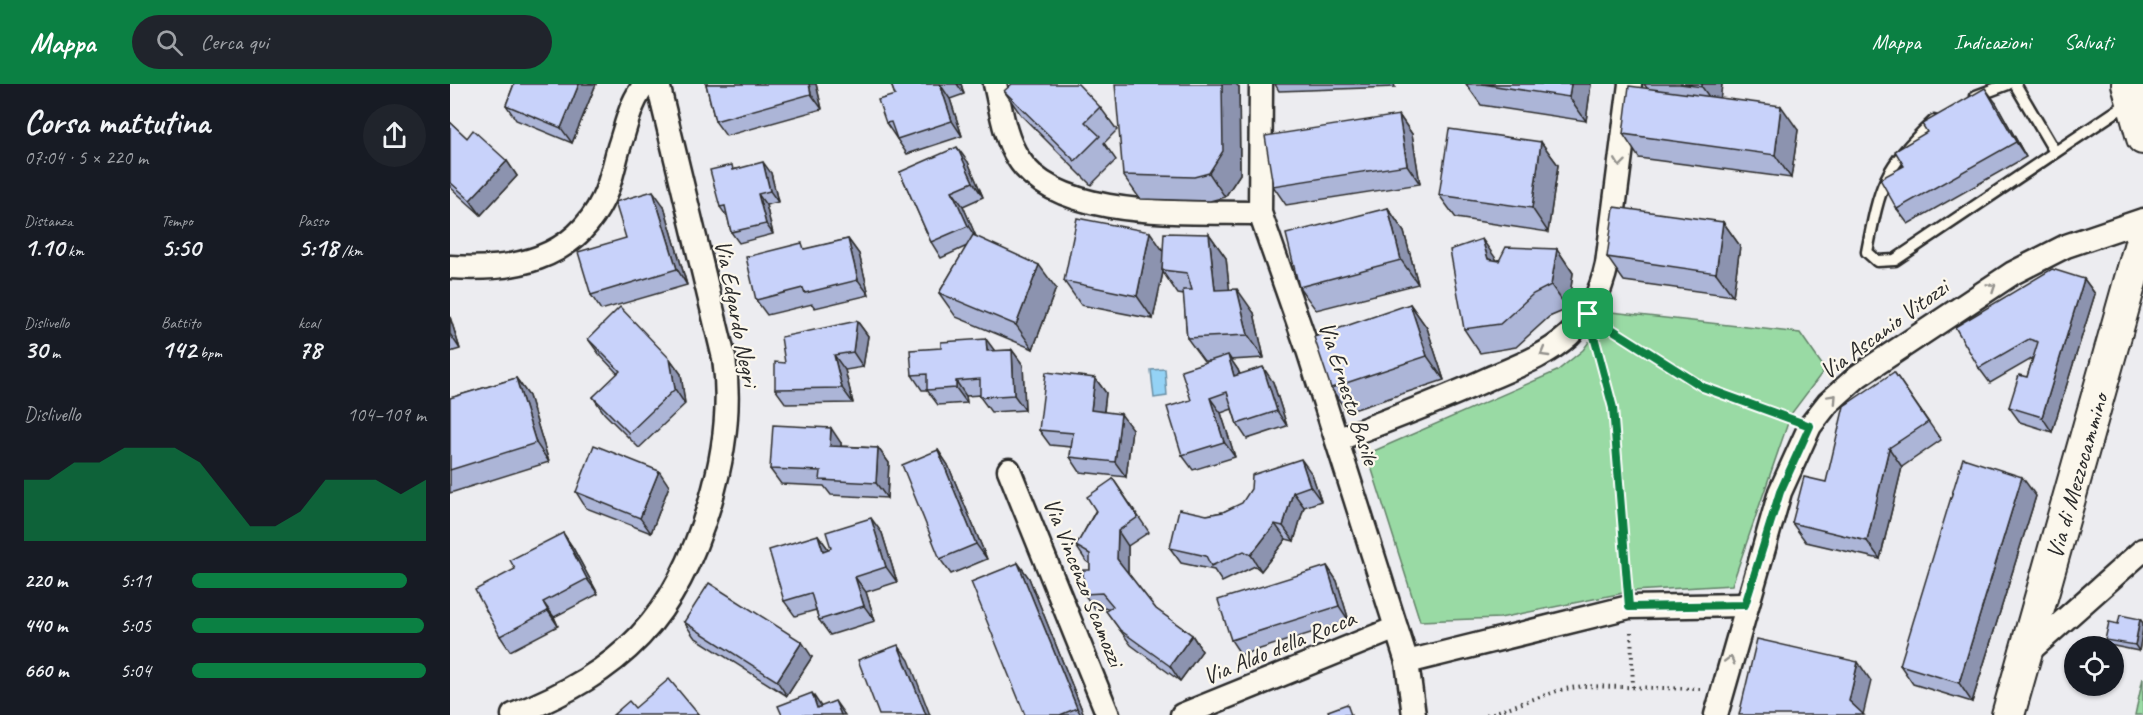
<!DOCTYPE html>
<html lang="it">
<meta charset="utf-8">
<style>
body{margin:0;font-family:Caveat,sans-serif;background:#20242c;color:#f1f3f6;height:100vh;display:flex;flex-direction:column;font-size:22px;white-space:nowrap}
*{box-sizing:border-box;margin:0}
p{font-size:20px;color:#9ea1a6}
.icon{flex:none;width:33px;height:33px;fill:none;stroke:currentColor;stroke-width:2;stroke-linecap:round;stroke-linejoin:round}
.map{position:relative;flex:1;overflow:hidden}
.panel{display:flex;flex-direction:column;background:#171b24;width:450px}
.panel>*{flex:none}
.controls{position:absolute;left:1614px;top:552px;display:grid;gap:12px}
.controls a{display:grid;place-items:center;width:60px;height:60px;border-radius:50%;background:#171b24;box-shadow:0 2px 4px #0004;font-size:30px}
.pin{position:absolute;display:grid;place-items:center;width:51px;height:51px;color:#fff;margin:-26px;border-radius:12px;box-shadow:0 3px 9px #0006}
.round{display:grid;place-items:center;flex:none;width:63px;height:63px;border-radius:32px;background:#20242c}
.overview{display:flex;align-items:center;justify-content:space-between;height:102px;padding:0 24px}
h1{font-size:33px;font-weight:700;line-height:45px}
.stats{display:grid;grid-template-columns:repeat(3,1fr);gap:9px;height:102px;padding:6px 24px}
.stats div{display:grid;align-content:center}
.stats b{font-size:26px;font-weight:700}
.stats small{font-size:16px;font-weight:400}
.stats p{font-size:16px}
.chart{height:168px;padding:12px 24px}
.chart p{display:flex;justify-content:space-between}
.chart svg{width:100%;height:108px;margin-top:6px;fill:#0b8043;opacity:.7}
ul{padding:0 24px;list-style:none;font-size:20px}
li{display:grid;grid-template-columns:96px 72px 1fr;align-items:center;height:45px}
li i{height:15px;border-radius:8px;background:#0b8043}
header{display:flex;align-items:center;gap:36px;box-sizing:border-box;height:84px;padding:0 30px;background:#0b8043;color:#fff}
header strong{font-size:28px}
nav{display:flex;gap:33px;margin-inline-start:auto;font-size:21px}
.search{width:420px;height:54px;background:#20242c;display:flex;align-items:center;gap:15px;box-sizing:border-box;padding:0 21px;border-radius:33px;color:#9ea1a6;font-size:22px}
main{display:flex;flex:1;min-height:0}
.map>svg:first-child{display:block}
.green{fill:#99daa4;stroke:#628268;stroke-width:1.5}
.water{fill:#94d2f5;stroke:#6a8fa4;stroke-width:1.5}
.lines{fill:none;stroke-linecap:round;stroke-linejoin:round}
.lane-casing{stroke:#2b2b2b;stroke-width:15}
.street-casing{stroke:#2b2b2b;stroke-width:27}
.secondary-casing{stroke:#2b2b2b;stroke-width:36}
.path{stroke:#2b2b2b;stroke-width:4;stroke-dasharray:1.5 4.5;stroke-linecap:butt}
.lane{stroke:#fbf7ec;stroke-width:10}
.street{stroke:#fbf7ec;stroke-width:22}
.secondary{stroke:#fbf7ec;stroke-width:32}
.wall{fill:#acb5d7;stroke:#2b2b2b;stroke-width:1.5}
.shaded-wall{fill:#8c93af;stroke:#2b2b2b;stroke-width:1.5}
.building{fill:#c8d2fa;stroke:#2b2b2b;stroke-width:1.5}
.oneway{stroke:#93918c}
.route-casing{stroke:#fff;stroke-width:12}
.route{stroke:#0b8043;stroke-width:8}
.labels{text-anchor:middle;stroke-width:4.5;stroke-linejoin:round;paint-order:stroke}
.street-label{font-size:24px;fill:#2b2b2b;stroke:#fbf7ec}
</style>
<header>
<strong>Mappa</strong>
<div class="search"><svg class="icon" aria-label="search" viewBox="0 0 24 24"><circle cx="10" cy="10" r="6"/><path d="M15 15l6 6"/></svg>Cerca qui</div>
<nav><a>Mappa</a><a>Indicazioni</a><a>Salvati</a></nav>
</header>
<main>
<section class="panel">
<div class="overview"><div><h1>Corsa mattutina</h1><p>07:04 · 5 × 220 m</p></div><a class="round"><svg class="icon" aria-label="share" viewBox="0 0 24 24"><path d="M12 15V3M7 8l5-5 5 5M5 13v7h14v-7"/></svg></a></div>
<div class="stats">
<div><p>Distanza</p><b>1.10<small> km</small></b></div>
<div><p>Tempo</p><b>5:50</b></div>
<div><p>Passo</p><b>5:18<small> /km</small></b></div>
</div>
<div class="stats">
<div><p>Dislivello</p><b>30<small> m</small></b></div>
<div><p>Battito</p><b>142<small> bpm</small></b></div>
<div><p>kcal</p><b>78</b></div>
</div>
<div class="chart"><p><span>Dislivello</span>104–109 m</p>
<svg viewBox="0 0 160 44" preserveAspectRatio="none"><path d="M0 44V19L10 19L20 12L30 12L40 6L50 6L60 6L70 12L80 25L90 38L100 38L110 32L120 19L130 19L140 19L150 25L160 19V44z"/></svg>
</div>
<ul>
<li><b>220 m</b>5:11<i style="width:92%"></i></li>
<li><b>440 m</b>5:05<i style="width:99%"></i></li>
<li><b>660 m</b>5:04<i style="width:100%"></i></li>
</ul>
</section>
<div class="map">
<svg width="1693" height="631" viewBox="0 0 1693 631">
<rect width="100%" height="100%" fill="#ececf0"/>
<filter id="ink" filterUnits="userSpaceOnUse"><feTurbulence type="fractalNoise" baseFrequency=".0167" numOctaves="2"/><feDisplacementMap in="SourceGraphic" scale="12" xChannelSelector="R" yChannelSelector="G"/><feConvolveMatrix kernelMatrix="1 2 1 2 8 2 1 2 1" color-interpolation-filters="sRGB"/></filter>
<g filter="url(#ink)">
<!-- green -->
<g class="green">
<path d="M1161 228 1350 249 1375 285 1341 330 1282 501 1183 507 1050 534 970 537 917 370 1107 287 1133 266Z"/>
<path d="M1693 594V631H1685Z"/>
</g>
<!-- water -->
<path class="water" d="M715 285 717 312 704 314 701 286Z"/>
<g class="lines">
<!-- lane casing -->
<g class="lane-casing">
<g id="lane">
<path d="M1565 0 1605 68"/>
<path d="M1526 12 1558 0"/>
<path d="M1484 37C1433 85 1430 100 1417 168L1427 177 1445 176 1680 18"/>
</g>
</g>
<!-- street casing -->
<g class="street-casing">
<g id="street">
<path d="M545 0C551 25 554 53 568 74 608 138 743 127 810 129"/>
<path d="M811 0 810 129 858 266 957 578 964 631"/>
<path d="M0 183C62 187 123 177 153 115 161 99 164 80 169 63 176 43 181 15 196 0"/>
<path d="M887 356C938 336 990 317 1040 294 1068 282 1096 272 1119 251 1140 231 1151 208 1157 180L1180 0"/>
<path d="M559 386 658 631"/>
<path d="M1576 570 1693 466"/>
<path d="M957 578 1179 523 1295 521"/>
<path d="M63 631C174 587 225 535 260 419 274 372 281 323 274 274L208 0"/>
<path d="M732 631 946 544"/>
<path d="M1266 631 1330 408 1360 342 1378 319 1408 292 1563 189 1616 162 1693 136"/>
</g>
</g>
<!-- secondary casing -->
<g class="secondary-casing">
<g id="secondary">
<path d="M1678 0 1693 54"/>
<path d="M1558 631 1693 152"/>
</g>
</g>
<!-- path -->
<g class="path">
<path d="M1158 243 1253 303 1337 333"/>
<path d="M1145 257 1163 324 1178 501"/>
<path d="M1181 548 1183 603"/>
<path d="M1037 631 1110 606 1133 602 1250 605"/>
</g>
<!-- lane -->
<use href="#lane" class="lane"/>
<!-- street -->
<use href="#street" class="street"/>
<!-- secondary -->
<use href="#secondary" class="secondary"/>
</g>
<!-- wall -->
<g class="wall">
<path d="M64 0H146L122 59 66 36 56 21Z"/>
<path d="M256 0H366L372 25 276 52 265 37Z"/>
<path d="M441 0H511L514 10 500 15 512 52 457 70 436 39 445 11Z"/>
<path d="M825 0H944L945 3 829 7Z"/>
<path d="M1016 0H1141L1136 37 1031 21Z"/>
<path d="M1194 0H1272L1270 14 1348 46 1341 94 1189 74 1173 50 1197 4Z"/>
<path d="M789 3 790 90 775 113 760 117 690 115 673 91Z"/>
<path d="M554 7 650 23 667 46 654 59 666 76 641 101 571 31Z"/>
<path d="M1546 19 1576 73 1458 140 1447 125Z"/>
<path d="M949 31 962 50 970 100 836 121 823 102Z"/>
<path d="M0 38 17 54 57 77 67 92 31 131 0 103Z"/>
<path d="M1091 58 1108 81 1098 148 1006 134 989 111Z"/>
<path d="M518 78 533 113 513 122 526 153 606 204 583 265 506 233 489 209 517 162 491 174 481 158 450 88Z"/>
<path d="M285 85 321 89 328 118 316 121 323 150 289 159 281 148 278 134 270 123Z"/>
<path d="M214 122 237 201 151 226 141 211 176 154Z"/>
<path d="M938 124 954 148 968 200 866 226 849 203Z"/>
<path d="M1273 138 1290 162 1283 212 1174 197 1157 173Z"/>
<path d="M759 150 776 174 779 205 804 229 814 274 781 276 788 286 790 290 823 298 837 342 797 355 787 340 782 325 771 329 785 373 743 386 732 371 741 316 759 277H754L737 254 734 211 728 210 713 188 703 235 631 221 614 197 713 167Z"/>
<path d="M398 155 409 170 419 211 365 224 362 220 317 231 306 216 357 165Z"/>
<path d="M1107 165 1123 189 1118 225 1099 233 1066 263 1030 269 1014 245 1048 176Z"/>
<path d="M1634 195 1645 210 1602 348 1570 338 1559 323 1577 293 1583 274 1540 299 1529 284Z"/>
<path d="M960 220 977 244 994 296 897 328 881 304Z"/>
<path d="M0 233 10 265 0 268Z"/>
<path d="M407 237 418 252 413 283 395 286 403 319 336 320 325 305 335 279Z"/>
<path d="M138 255 220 275 231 290 235 320 189 364 154 329 143 313 168 290 149 270Z"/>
<path d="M562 266 573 281 575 326 541 328 530 313V311L516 312 517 319 488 321 477 306H472L462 291 544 267Z"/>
<path d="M1444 288 1491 356 1452 383 1430 475 1356 458 1342 439 1376 398Z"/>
<path d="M66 294 79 312 99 378 0 409V314Z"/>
<path d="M645 294 656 309 654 328 682 345 676 393 630 388 620 373 621 363 600 361 589 346Z"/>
<path d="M391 359V362L428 364 439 379 437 414 381 411 374 402 331 400 320 385Z"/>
<path d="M488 366 498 381 537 475 501 490 490 475Z"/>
<path d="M862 390 871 417 854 423 844 457 836 455 811 487 805 482 772 498 764 486 731 479 720 464 757 431 773 428Z"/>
<path d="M663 395 699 448 678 462V489L706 525 742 551 752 567 730 597 681 561 656 527 660 524 645 525 634 510 640 486V480L636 477 626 462Z"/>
<path d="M219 402 201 449 136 424 126 408Z"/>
<path d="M1586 412 1522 618 1463 600 1450 581Z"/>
<path d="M113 449 123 464 148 510 104 533 108 542 60 567 50 552 65 485Z"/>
<path d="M432 449 447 498 416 508 425 537 380 551 369 536 366 526 345 532 334 517 368 451 378 465Z"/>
<path d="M568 479 579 494 634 631H575Z"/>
<path d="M877 482 887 497 899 537 791 571 781 556Z"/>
<path d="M1690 535 1693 539V545L1689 567 1659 561 1655 556Z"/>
<path d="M234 538 362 573 337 612 244 553Z"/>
</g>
<!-- shaded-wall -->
<g class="shaded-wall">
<path d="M129 0H146L122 59 111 44Z"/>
<path d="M359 0H366L372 25 361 10Z"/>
<path d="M490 0 500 15 512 52 502 37Z"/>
<path d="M507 0H511L514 10Z"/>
<path d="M772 0H786L789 3 790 90 775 113 759 89Z"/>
<path d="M1121 0H1141L1136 37 1119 13Z"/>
<path d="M1252 0H1272L1269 27 1252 3Z"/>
<path d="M1535 4 1546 19 1576 73 1566 58Z"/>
<path d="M1331 22 1348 46 1341 94 1325 71Z"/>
<path d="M949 31 962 50 970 100 957 81Z"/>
<path d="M1091 58 1108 81 1098 148 1082 124Z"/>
<path d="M507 63 518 78 533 113 523 98Z"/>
<path d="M57 77 67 92 31 131 20 116Z"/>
<path d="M313 78 321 89 328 118 320 107Z"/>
<path d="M203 107 214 122 237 201 227 185Z"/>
<path d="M502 107 513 122 528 157 518 142Z"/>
<path d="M308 110 316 121 323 150 316 140Z"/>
<path d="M938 124 954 148 968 200 951 176Z"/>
<path d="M1273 138 1290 162 1283 212 1266 189Z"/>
<path d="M700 148 716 171 712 186 713 188 703 235 687 212Z"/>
<path d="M759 150 776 174 782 229 765 206Z"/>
<path d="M398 155 409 170 419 211 408 196Z"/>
<path d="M1032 155 1049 179 1038 175Z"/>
<path d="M1107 165 1123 189 1118 225 1101 201Z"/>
<path d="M589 181 606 204 583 265 566 241Z"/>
<path d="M1634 195 1645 210 1602 348 1592 333Z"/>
<path d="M787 205 804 229 814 274 798 251Z"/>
<path d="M960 220 977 244 994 296 977 272Z"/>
<path d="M0 233 10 265 0 250Z"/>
<path d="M407 237 418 252 413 283 403 268Z"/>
<path d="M536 255 547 270 537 267Z"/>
<path d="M562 266 573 281 575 326 564 311Z"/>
<path d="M384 271 395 286 403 319 392 304Z"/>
<path d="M778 271 788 286 795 307 784 292Z"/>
<path d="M220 275 231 290 235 320 225 305Z"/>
<path d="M813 283 823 298 837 342 827 327Z"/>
<path d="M66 294 79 312 99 378 86 359Z"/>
<path d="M645 294 656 309 652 341 641 326Z"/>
<path d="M506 297 516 312 517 319 506 304Z"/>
<path d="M760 314 771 329 785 373 774 358Z"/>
<path d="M671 330 682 345 676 393 665 378Z"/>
<path d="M381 344 391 359V377L380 362Z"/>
<path d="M428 364 439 379 437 414 426 399Z"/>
<path d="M1439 364 1452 383 1430 475 1417 457Z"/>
<path d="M488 366 498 381 537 475 526 460Z"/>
<path d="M851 375 862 390 871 417 860 402Z"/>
<path d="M209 387 219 402 201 449 190 434Z"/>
<path d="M1572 393 1586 412 1522 618 1509 599Z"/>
<path d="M843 408 854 423 844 457 833 442Z"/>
<path d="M421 434 432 449 447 498 436 483Z"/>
<path d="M825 440 836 455 811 487 801 471Z"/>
<path d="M668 447 678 462V490L667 475Z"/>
<path d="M113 449 123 464 148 510 137 495Z"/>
<path d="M368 451 379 466 373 467Z"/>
<path d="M568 479 579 494 634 631H631L627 624Z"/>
<path d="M877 482 887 497 899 537 889 522Z"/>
<path d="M405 493 416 508 425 537 414 522Z"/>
<path d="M93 518 104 533 108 542 98 527Z"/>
<path d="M1690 535 1693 539V545L1689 567 1685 561Z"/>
<path d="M742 551 752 567 730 597 720 582Z"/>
<path d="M352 558 362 573 337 612 327 597Z"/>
<path d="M448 561 459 576 480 631H476Z"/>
<path d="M1408 578 1421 597 1413 631 1399 617Z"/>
<path d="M362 609 372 624H367Z"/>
<path d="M385 617 395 631H391Z"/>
</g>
<!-- building -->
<g class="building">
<path d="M64 0H129L111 44 56 21Z"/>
<path d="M256 0H359L361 10 265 37Z"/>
<path d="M441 0H490L502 37 447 55 441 38 436 39 428 16 445 11Z"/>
<path d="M562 0H628L650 23 635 38 650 52 625 77 554 7Z"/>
<path d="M665 0H772L773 67 759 89 744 93 673 91Z"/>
<path d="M1032 0H1121L1119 13Z"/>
<path d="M1230 0H1252V3Z"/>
<path d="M1179 2 1331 22 1325 71 1173 50Z"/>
<path d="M1535 4 1566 58 1447 125 1430 95 1454 82 1445 67 1477 48 1472 40Z"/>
<path d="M949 31 957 81 823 102 815 52Z"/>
<path d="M0 38 17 54 23 46 57 77 20 116 0 98Z"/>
<path d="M999 45 1091 58 1082 124 989 111Z"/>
<path d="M507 63 523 98 502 107 518 142 481 158 450 88Z"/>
<path d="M313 78 320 107 308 110 316 140 281 148 275 122 270 123 260 86 282 81 283 86Z"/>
<path d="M203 107 227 185 141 211 128 168 176 154 165 118Z"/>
<path d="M1164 123 1273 138 1266 189 1157 173Z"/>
<path d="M938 124 951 176 849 203 836 150Z"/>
<path d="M627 134 700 148 687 212 614 197Z"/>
<path d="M714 149 759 150 765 206 787 205 798 251 737 254 733 206H742L737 189 712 186Z"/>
<path d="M523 151 589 181 566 241 489 209Z"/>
<path d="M398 155 408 196 355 209 353 204 306 216 296 173 352 159 354 165Z"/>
<path d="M1032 155 1038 175 1049 177 1056 163 1107 165 1101 201 1083 210 1050 240 1014 245 1000 166Z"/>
<path d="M1602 185 1634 195 1592 333 1559 323 1569 291 1577 293 1588 258 1579 255 1529 284 1505 243Z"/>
<path d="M960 220 977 272 881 304 864 253Z"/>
<path d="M170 223 220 275 225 305 179 349 143 313 170 287 138 255Z"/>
<path d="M407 237 403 268 384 271 392 304 325 305V278L335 279 331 253Z"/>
<path d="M536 255 537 267 562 266 564 311 530 313V295L506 297V304L477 306V290L462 291 460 266 491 264V258Z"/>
<path d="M778 271 784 292 813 283 827 327 787 340 777 308 760 314 774 358 732 371 717 323 741 316 731 286Z"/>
<path d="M596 288 645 294 641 326 671 330 665 378 620 373 623 349 589 346Z"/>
<path d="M1444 288 1478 338 1439 364 1417 457 1342 439 1354 393 1376 398 1394 322Z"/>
<path d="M66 294 86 359 0 386V314Z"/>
<path d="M323 341 381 344 380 362 428 364 426 399 370 396 371 387 320 385Z"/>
<path d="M144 361 209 387 190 434 126 408Z"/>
<path d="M488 366 526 460 490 475 452 381Z"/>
<path d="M1513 374 1572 393 1509 599 1450 581Z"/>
<path d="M851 375 860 402 843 408 833 442 825 440 801 471 794 467 761 482 756 472 720 464 729 425 757 431 773 428 792 419 801 405 802 391Z"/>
<path d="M663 395 688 433 668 447 667 475 706 525 742 551 720 582 670 546 656 527 663 522 652 509 634 510 633 486H640V470L626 462 646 427 637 413Z"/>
<path d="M421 434 436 483 405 493 414 522 369 536 361 509 334 517 319 466 368 451 373 467 381 464 376 448Z"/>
<path d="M113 449 137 495 93 518 98 527 50 552 25 506 65 485 60 476Z"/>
<path d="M568 479 627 624 610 631H575L521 498Z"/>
<path d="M877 482 889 522 781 556 768 516Z"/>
<path d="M259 499 352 558 327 597 234 538Z"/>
<path d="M1670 531 1690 535 1685 561 1655 556 1659 538 1668 540Z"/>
<path d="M1307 555 1408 578 1399 617 1414 631H1289Z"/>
<path d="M448 561 476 631H429L408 576Z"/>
<path d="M219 595 249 631H163L179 617 185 624Z"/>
<path d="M362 609 367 624 385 617 391 631H332L328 622Z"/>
<path d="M897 620 901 631H880L878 627Z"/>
</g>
<!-- one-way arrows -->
<defs><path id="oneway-chevron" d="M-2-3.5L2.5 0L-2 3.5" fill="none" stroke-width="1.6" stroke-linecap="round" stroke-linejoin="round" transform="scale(1.5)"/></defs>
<g class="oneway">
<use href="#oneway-chevron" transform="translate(1170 79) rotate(97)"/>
<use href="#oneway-chevron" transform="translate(1542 203) rotate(-34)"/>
<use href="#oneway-chevron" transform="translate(1094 269) rotate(150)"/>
<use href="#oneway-chevron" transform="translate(1383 314) rotate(-47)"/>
<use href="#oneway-chevron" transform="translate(1280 576) rotate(-74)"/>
</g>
</g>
<g class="lines" filter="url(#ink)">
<!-- route casing -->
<g class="route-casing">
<path id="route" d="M1138 230 1253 303 1360 342 1330 408 1295 521 1179 523 1163 324Z"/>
</g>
<!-- route -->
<use href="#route" class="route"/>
</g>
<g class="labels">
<!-- street labels -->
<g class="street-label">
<text transform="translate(287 229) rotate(79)" y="8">Via Edgardo Negri</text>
<text transform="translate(1434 245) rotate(-36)" y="8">Via Ascanio Vitozzi</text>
<text transform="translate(899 309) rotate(72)" y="8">Via Ernesto Basile</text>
<text transform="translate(1627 392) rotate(-74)" y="8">Via di Mezzocammino</text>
<text transform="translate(634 498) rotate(68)" y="8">Via Vincenzo Scamozzi</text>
<text transform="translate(829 563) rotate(-22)" y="8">Via Aldo della Rocca</text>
</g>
</g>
</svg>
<div class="controls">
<a><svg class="icon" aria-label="locate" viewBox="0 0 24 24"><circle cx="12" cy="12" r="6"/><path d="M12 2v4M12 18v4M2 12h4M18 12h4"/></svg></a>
</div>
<div class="pin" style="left:1138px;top:230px;background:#1e9e55"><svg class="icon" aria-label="arrive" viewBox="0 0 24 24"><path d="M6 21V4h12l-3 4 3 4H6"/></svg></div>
</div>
</main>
